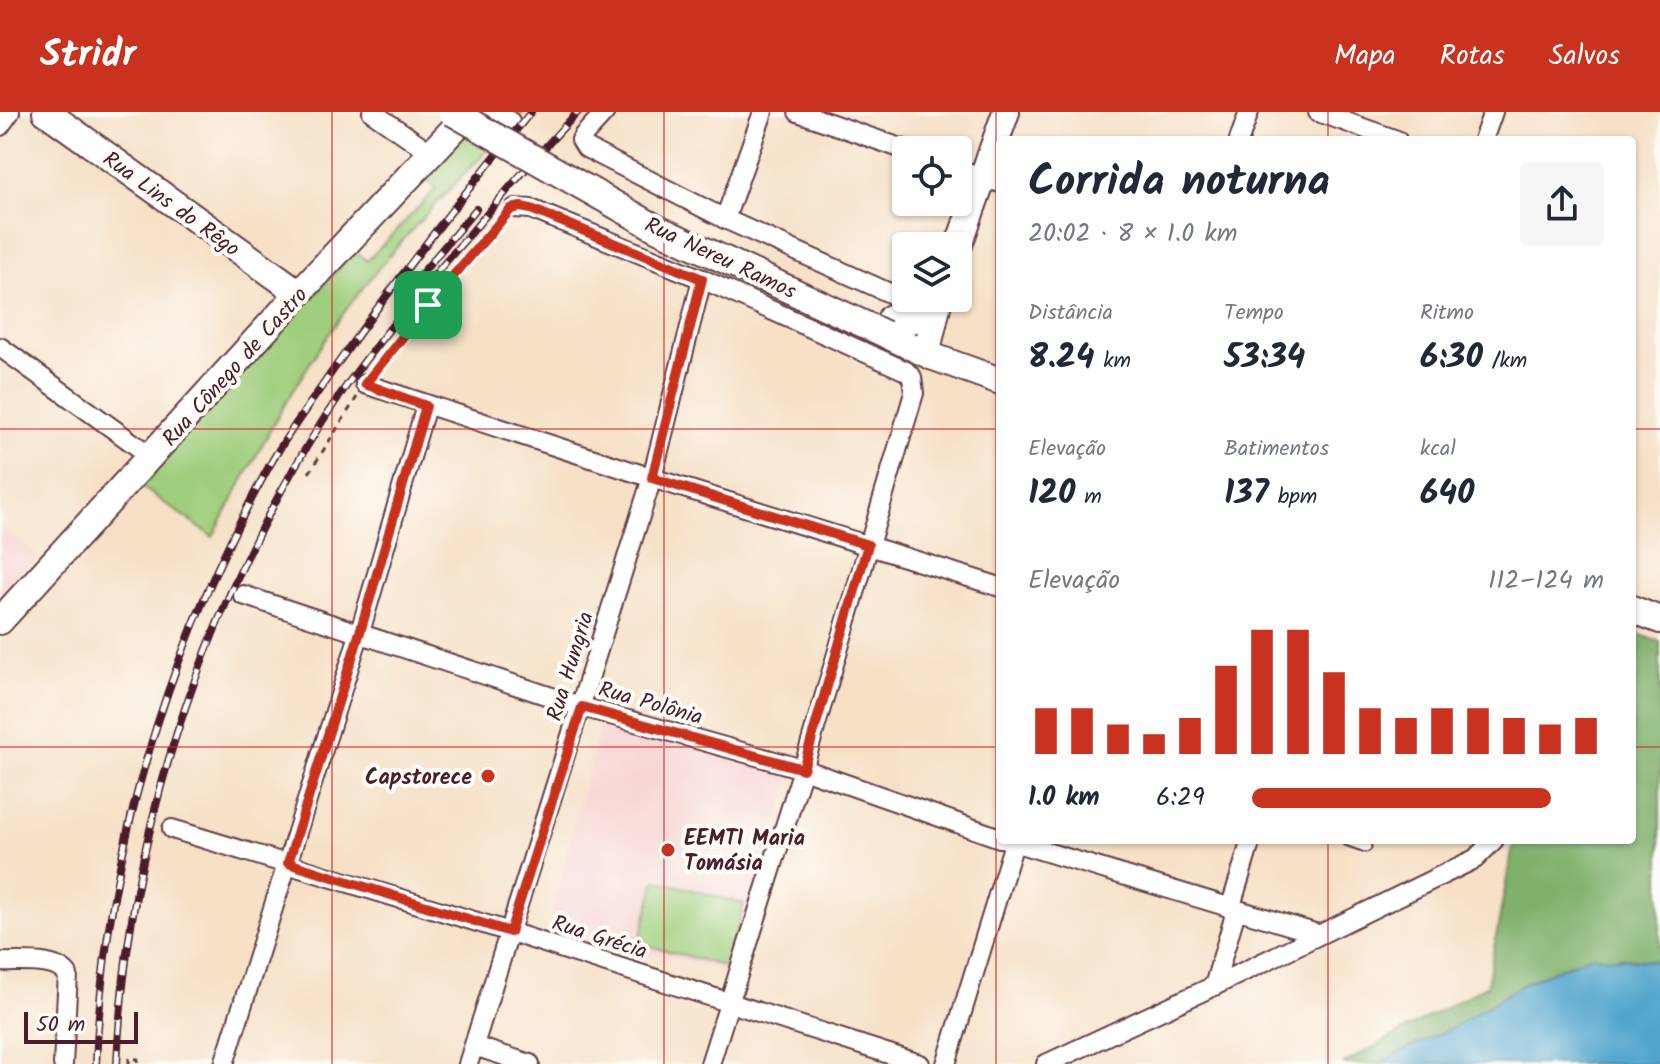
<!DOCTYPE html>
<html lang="pt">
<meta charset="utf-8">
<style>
body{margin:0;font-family:Kalam,sans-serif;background:#f6f6f7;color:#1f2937;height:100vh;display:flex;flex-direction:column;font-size:30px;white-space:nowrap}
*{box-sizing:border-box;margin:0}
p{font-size:26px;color:#747a83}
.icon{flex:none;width:44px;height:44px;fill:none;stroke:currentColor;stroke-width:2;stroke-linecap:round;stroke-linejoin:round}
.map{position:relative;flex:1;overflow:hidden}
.panel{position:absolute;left:996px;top:24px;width:640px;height:708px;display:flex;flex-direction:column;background:#fff;border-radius:8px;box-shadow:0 2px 6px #0004}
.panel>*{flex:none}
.tools{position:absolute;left:892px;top:24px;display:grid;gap:16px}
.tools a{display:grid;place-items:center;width:80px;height:80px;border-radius:8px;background:#fff;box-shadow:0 2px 6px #0004;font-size:40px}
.scale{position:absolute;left:24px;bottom:20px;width:114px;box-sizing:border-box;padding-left:8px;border:4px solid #4a1f2b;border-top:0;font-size:22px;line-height:28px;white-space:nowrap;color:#4a1f2b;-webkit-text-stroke:6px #fdfcf7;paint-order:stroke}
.pin{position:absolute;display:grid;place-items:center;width:68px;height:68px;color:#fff;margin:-34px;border-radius:16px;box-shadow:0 4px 12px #0006}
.round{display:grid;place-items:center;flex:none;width:84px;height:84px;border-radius:8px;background:#f6f6f7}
.head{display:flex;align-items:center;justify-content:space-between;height:136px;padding:0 32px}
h1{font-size:44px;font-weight:800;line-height:60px}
.metrics{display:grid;grid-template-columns:repeat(3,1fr);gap:12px;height:136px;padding:8px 32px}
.metrics div{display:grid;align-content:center}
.metrics b{font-size:34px;font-weight:800}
.metrics small{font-size:22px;font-weight:400}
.metrics p{font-size:22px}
.chart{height:224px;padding:16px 32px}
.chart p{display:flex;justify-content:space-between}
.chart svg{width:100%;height:144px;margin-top:8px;stroke:#c8321e;stroke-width:6}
ul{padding:0 32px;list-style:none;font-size:26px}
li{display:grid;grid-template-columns:128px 96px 1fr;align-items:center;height:60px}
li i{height:20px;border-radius:10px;background:#c8321e}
header{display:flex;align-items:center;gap:48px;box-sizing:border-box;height:112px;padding:0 40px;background:#c8321e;color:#fff}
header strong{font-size:38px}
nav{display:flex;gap:44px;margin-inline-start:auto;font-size:28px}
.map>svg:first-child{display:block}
.built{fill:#f7d0cf}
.green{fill:#9fce7c;stroke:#747654;stroke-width:2}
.forest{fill:#7fb16c;stroke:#64684c;stroke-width:2}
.water{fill:#51a5cd;stroke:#4e627c;stroke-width:2}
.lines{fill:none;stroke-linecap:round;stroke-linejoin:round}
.lane-casing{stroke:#643c42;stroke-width:13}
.street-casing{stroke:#643c42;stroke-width:22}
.secondary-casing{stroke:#643c42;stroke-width:30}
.path{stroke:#643c42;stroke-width:3;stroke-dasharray:6 6;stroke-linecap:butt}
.lane{stroke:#fff;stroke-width:9}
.street{stroke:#fff;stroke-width:18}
.secondary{stroke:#fff;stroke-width:26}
.rail-casing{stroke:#4a1f2b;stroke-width:8}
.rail{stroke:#fdfcf7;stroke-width:5;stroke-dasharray:15;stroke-linecap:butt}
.secondary-bridge-casing{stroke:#643c42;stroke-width:30;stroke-linecap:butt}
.secondary-bridge{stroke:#fff;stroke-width:26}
.route-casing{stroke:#fff;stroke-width:16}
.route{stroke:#c8321e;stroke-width:10}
.grid{fill:none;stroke:#d62828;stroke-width:2;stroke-opacity:0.55}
.poi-dot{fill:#c8321e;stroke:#fdfcf7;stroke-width:3}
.labels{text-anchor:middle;stroke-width:8;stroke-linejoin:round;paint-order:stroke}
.street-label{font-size:22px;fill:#4a1f2b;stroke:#fdfcf7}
.poi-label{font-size:22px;font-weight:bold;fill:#4a1f2b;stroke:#fdfcf7;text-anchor:end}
</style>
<header>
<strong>Stridr</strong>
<nav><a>Mapa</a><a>Rotas</a><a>Salvos</a></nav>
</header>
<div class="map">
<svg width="1660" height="952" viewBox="0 0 1660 952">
<rect width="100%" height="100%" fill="#fdfcf7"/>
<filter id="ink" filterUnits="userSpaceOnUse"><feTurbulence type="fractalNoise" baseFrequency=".0125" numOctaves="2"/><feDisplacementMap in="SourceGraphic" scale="16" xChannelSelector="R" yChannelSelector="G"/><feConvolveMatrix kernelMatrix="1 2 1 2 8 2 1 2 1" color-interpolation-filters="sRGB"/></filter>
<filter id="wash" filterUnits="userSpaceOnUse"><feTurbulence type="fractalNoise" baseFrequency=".006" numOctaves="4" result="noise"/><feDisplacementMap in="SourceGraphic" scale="32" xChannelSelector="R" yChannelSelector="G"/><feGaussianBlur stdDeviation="1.8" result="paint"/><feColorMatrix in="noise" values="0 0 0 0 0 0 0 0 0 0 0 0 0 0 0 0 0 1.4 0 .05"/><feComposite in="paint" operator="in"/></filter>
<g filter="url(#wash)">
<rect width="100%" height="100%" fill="#f6e0c6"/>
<!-- built -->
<g class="built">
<path d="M0 414 38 444 0 485Z"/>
<path d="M606 612 788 657 791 664 731 861 557 816 550 806 600 614Z"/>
</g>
<!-- green -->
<g class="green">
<path d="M484 0H524C458 70 385 139 331 219 286 284 250 355 213 425L139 373 352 143 359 142 367 149 436 77 424 66Z"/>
<path d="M656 768 744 792 726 855 639 831Z"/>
</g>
<!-- forest -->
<path class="forest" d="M1632 520 1660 530V850L1620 845 1450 917 1376 952H1343L1487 873 1514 728H1632Z"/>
<!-- water -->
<path class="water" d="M1590 844 1660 850V952H1376L1450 917 1527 870Z"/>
</g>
<g filter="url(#ink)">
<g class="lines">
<!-- lane casing -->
<g class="lane-casing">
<path id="lane" d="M1346 728 1366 735"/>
</g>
<!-- street casing -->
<g class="street-casing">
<g id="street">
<path d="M372 0 430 40"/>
<path d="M605 0 583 24 581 28 586 36 725 107 934 201"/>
<path d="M798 0 906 38"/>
<path d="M1318 0 1397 28"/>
<path d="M0 14 10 0"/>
<path d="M1239 28 1249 0"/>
<path d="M1483 28 1493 0"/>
<path d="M958 57 1000 71"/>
<path d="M515 96 531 97 702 167 906 259 912 265 914 281 803 657 710 952"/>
<path d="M725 107 763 0"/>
<path d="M0 235 152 345"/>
<path d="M365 272 652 366 1000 475"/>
<path d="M243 483 582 595 803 657 1000 726"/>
<path d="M172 717 510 820 920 952"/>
<path d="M1007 728 1318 822"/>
<path d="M1230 797 1251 728"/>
<path d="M0 850C19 851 56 846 68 863L63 952"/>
<path d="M1214 874 1236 799"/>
<path d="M474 934 530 952"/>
<path d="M224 952 360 520 426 294"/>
<path d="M468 952 652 366 702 167"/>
<path d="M946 952 1015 728"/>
<path d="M1046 952 1214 874 1475 747 1494 728"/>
</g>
</g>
<!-- secondary casing -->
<g class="secondary-casing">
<g id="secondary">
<path d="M46 0 299 181"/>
<path d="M486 0 507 12"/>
<path d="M958 135 1006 0"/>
<path d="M891 206C906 212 919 206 934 201"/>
<path d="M885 222 931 244 1000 269"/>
<path d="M931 244 928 234 939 186"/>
<path d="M1632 497 1660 508"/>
<path d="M0 509 299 181 470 0"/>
</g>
</g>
<!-- path -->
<g class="path">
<path d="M375 259 504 106"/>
<path d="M309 361 357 285"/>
<path d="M129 952V946L138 947V952"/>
</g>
<!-- lane -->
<use href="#lane" class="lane"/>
<!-- street -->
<use href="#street" class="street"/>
<!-- secondary -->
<use href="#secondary" class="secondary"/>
<!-- rail casing -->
<g class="rail-casing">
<g id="rail">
<path d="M412 173 476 97"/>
<path d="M96 952C104 745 167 540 266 360 284 326 308 295 329 264 392 173 461 85 531 0"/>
<path d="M117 952C127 726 200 505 320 313 363 245 417 183 469 123 505 81 540 39 578 0"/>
</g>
</g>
<!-- rail -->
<use href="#rail" class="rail"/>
<!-- secondary-bridge casing -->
<g class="secondary-bridge-casing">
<path id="secondary-bridge" d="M452 0 656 116 885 222"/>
</g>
<!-- secondary-bridge -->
<use href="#secondary-bridge" class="secondary-bridge"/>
</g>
</g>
<g class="lines" filter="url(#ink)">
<!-- route casing -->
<g class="route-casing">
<path id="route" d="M521 95 531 97 702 167 652 366 868 433 803 657 582 595 510 820 288 751 360 520 426 294 365 272 428 193 511 97Z"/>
</g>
<!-- route -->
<use href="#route" class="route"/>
</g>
<!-- grid -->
<path class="grid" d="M332 0V952M664 0V952M996 0V952M1328 0V28M0 317H1000M1632 317H1660M0 635H1000M1632 635H1660M1328 728V952"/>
<!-- markers -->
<g class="poi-dot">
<circle cx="488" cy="664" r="8"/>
<circle cx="668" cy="738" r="8"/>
</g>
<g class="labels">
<!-- street labels -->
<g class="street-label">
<text transform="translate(172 91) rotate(36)" y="8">Rua Lins do Rêgo</text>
<text transform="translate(721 145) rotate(25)" y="8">Rua Nereu Ramos</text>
<text transform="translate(234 254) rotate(-48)" y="8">Rua Cônego de Castro</text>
<text transform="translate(569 554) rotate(-73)" y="8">Rua Hungria</text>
<text transform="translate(651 590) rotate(16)" y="8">Rua Polônia</text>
<text transform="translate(600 824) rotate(18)" y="8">Rua Grécia</text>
</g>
<!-- poi labels -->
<g class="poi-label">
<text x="472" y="672">Capstorece</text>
<text x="684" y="733" text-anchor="start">EEMTI Maria<tspan x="684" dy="25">Tomásia</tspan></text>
</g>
</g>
</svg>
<div class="tools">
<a><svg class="icon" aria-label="locate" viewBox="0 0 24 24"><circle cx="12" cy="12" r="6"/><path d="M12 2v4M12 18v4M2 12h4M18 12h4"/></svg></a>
<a><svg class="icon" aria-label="layers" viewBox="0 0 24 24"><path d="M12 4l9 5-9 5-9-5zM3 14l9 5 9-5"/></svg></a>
</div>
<div class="scale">50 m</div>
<div class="pin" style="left:428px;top:193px;background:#1e9e55"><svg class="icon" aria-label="arrive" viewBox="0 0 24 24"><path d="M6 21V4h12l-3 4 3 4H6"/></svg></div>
<section class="panel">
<div class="head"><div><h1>Corrida noturna</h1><p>20:02 · 8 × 1.0 km</p></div><a class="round"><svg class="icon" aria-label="share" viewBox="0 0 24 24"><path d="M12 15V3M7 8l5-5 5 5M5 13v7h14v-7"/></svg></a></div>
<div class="metrics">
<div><p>Distância</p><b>8.24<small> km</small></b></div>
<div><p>Tempo</p><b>53:34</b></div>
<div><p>Ritmo</p><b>6:30<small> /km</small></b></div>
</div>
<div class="metrics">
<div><p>Elevação</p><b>120<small> m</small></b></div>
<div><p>Batimentos</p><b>137<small> bpm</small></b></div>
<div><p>kcal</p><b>640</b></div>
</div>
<div class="chart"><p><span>Elevação</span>112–124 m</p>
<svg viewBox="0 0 160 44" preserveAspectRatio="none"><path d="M5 44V30M15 44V30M25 44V35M35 44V38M45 44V33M55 44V17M65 44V6M75 44V6M85 44V19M95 44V30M105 44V33M115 44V30M125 44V30M135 44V33M145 44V35M155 44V33"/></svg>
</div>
<ul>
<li><b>1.0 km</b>6:29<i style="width:85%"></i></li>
</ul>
</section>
</div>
